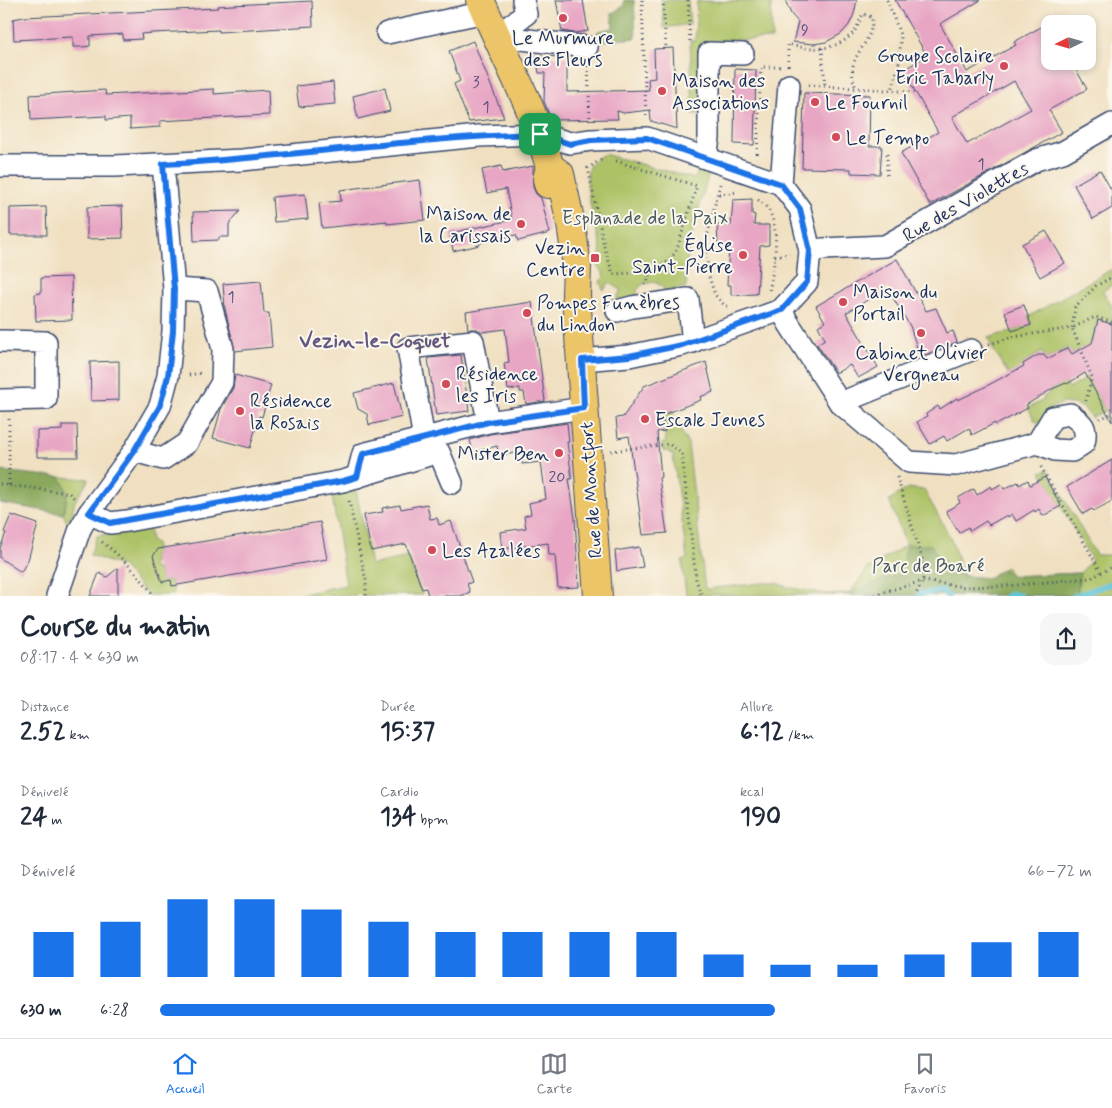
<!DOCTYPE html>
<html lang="fr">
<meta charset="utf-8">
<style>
body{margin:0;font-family:Mynerve,sans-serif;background:#f6f6f7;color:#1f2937;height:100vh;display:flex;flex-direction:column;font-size:19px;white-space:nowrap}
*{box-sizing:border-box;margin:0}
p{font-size:16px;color:#747a83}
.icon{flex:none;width:28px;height:28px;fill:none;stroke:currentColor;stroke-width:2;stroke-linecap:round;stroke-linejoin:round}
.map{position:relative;height:596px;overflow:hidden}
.drawer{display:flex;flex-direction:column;background:#fff;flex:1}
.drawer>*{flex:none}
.needle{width:32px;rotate:265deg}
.controls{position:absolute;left:1041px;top:15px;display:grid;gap:10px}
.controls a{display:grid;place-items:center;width:55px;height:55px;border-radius:10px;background:#fff;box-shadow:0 2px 8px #0003;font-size:25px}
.pin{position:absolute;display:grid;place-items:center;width:42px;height:42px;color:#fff;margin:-21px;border-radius:10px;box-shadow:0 2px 8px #0006}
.round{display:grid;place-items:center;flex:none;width:52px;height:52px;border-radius:15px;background:#f6f6f7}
.overview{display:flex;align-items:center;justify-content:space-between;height:85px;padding:0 20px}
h1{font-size:28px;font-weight:700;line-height:38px}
.stats{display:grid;grid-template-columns:repeat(3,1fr);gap:8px;height:85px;padding:5px 20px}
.stats div{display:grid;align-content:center}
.stats b{font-size:25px;font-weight:700}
.stats small{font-size:14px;font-weight:400}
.stats p{font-size:14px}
.chart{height:140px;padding:10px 20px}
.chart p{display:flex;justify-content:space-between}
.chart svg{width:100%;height:90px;margin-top:5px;stroke:#1a73e8;stroke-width:6}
ul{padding:0 20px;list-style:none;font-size:16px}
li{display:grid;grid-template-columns:80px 60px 1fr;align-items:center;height:38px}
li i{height:12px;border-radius:6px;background:#1a73e8}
.tabs{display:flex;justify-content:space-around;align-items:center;height:70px;border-top:1px solid #e0e1e3;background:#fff;font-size:14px;color:#747a83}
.tabs a{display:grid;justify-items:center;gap:2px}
.tabs .current{color:#1a73e8}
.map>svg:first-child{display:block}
.green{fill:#adc266;stroke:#647862}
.forest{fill:#8aa85b;stroke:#526c5c}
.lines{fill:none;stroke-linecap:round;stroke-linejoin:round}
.stream{stroke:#5ec4db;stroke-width:6}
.building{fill:#e8a5c4;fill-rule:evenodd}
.minor-casing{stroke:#3b4a6d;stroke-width:24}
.major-casing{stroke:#3b4a6d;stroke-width:30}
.path{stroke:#3b4a6d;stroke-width:3;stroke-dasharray:1 4;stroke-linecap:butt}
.minor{stroke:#fff;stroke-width:21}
.major{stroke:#edc569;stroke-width:28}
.route-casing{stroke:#fff;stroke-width:10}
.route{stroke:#1a73e8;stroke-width:6}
.poi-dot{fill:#d1495b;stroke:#fbf7ec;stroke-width:2}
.labels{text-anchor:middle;stroke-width:4;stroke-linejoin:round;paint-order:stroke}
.number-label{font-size:16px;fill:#4e4c78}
.poi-label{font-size:19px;fill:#1b2f5e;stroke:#fbf7ec;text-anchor:start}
.street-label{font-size:19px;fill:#1b2f5e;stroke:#fbf7ec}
.park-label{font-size:19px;fill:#475b60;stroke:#fbf7ec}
.quarter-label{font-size:21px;font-weight:bold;fill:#635882;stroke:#fbf7ec}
</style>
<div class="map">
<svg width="1112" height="596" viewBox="0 0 1112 596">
<rect width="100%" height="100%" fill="#fbf7ec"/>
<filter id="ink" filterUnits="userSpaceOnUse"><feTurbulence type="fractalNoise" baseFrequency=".02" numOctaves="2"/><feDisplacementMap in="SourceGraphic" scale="10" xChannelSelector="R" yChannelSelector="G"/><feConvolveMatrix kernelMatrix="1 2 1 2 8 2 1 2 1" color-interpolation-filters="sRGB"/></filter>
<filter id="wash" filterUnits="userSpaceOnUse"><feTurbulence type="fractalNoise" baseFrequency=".0096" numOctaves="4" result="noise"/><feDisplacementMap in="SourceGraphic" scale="20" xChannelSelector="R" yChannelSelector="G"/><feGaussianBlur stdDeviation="1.12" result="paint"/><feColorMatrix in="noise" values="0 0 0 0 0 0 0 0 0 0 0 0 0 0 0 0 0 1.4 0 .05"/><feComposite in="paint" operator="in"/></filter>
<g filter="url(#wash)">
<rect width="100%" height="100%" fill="#f0e0c1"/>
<!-- green -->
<g class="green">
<path d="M662 0H688L690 24 664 28Z"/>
<path d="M697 1 771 2 772 39 703 41 704 114H693L690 40 695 41Z"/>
<path d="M604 154 695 179 699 167 710 170 693 228 688 253 686 287 664 292 663 287 655 282 643 284 637 290V297L618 300 617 297 621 290 609 282 604 290 602 287 600 281 604 277 602 270 599 268 598 265 601 260 600 253 601 249C597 231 582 182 589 167 592 160 597 158 604 154Z"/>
<path d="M1112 269V285L1103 291 1112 306V325L1098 321 1092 342 1100 344C1097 367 1091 384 1102 405L1109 401 1112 407 1091 418 1084 408 1074 404 1063 403 1054 407 1040 423 1035 421 1028 408 1044 400 1043 397 1050 393 1049 391 1065 382 1069 388 1084 380V378L1087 375 1076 352 1072 354 1067 348 1047 359 1042 352 1023 364 1025 368 1010 377 994 351 988 338 1031 325 1028 317Z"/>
<path d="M658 381H660L676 422 688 444 705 589 763 583H776L791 588 834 595 850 593 867 569 906 545 889 500 908 488 924 490 950 537 964 576 988 578 1006 567 1012 576 1080 573 1092 560 1041 472 1048 470 1096 555H1112V595H686L682 561 687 559 673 455 667 451H663L662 444 666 442Z"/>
<path d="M59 477 89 479 75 501 69 526 63 514C67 498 70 491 59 477Z"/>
<path d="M356 490 371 565 408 557 422 595 291 596 346 585 332 496Z"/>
<path d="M149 527 151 541 156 544V553L153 556 154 563 151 566 158 570 162 582 171 580 174 595H147L123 567 90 555 97 536Z"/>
</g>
<!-- forest -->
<g class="forest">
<path d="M624 0H634L636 38 593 42 598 31 613 28 612 13 624 6Z"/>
<path d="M0 471 59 477C70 491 67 498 63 514L0 503Z"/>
<path d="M906 545H931L939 558 964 576 988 578 1002 569 1012 576 1080 573 1077 595H850V593L903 572Z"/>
</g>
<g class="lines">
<!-- stream -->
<g class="stream">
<path d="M918 596 920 594 942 591 948 596"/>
<path d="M1007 596 1011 594 1020 596"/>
<path d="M1075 596 1112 583"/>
</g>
</g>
<g id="blocks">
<!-- building -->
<g class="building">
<path d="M556 0H583L588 31 574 33 562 31Z"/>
<path d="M785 0H857L854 14 849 25 841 34 826 42 814 44 793 42 798 22 791 14Z"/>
<path d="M895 0H981L940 24 967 72 1016 45 1014 42 1050 22V61H1071L1087 89 1049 110 1062 132 930 205 901 153 938 132 903 70 927 56ZM1014 81 1031 109 967 144 952 117Z"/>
<path d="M312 1 313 26 219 32V30L153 33 141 34 142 39 123 40V34L90 36V46L82 47H73V37L14 40 13 19 24 17 153 11 218 8V6L232 5Z"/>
<path d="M473 41 504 118 469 122 454 84 460 81 449 51Z"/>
<path d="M673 48 677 129 651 121 650 110 624 113 617 111 618 119 555 120 550 117 544 101 545 73H539L536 56 567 57V92L649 90 648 79 655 78 654 49Z"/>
<path d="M735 69 756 70 754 145 734 144Z"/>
<path d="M333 82 335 104 299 107 296 86Z"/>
<path d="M385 88 390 111 358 119 353 96Z"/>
<path d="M214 89V94L268 90 269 115 160 121V127L130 129V118L106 120V116L31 120 30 95 105 90 106 95Z"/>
<path d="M804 93 870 95 869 146H882L880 174 851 173V169L802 168Z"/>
<path d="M501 166 503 172 533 166V187L536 194 541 198 550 233 518 241 516 235 479 243 480 245 453 251 450 233 512 220 506 189 487 193 482 170Z"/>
<path d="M1100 170 1112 191V208L1093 219 1074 185Z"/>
<path d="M420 180 425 220 387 224V221L322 228 319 203 341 201 340 190Z"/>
<path d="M305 194 308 219 274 222 272 197Z"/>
<path d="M752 199V214L755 215 754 225H769V245L760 246 757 294 731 295V285H727L729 246H718L717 225H731L733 200Z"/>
<path d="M122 206 123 238 87 239V207Z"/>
<path d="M46 207 47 235H10V208Z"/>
<path d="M240 211 229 224V237H219V240L194 241 193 212Z"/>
<path d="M1046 231 1065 263 1040 277 1022 244Z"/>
<path d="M897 259 926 311 936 308 947 333 953 331 957 342 920 357 910 326 887 288 846 313 878 367 858 378 850 365 836 373 817 344 825 339 818 326 825 322 816 306Z"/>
<path d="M71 277 72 320 36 321 35 294 41 293V278Z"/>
<path d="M261 281 264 313H269L272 347 235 351 225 309 223 284Z"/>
<path d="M532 302 545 401 526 404 524 392H520V388L508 390 504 363 509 362 505 329 482 332 477 329H468L466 312Z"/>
<path d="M1024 305 1031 325 1012 331 1005 312Z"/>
<path d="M1098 320 1112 324V422L1085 373 1067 384 1066 383 1052 389 1026 405 1028 408 996 425 995 423 972 435 969 428 947 441 944 436 930 444 917 422 927 416 926 414 938 406 940 409 957 398 958 400 981 389 1024 366 1023 364 1038 355H1044L1047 359 1068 348 1072 354 1092 343Z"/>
<path d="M461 355 469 411 436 415 428 358Z"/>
<path d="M119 361V400L91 401 90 362Z"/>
<path d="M706 362 713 392 700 397 701 400 662 415 665 431 657 432 661 477 659 478 667 533 643 535 629 436 618 438 616 418 623 417 644 386Z"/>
<path d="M235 375 271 385 262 417 259 416 250 448 213 438 221 409 233 388Z"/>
<path d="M394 383 402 417 369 425 367 414 358 409 354 393Z"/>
<path d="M567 423 569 442H567L572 479H569L575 518 579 587 558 588 555 555H549L548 543 502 549 500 532 526 528 524 516 531 514 529 503 546 499 541 462 522 464 520 452 499 456 497 446 473 452 470 440 490 434Z"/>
<path d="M62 425H77L78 457H37V431L62 430Z"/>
<path d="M1112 460V501L1094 511 1092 509 1083 514 1067 487Z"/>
<path d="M1045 477 1061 506 1043 516 1039 509 1035 512 1034 510 1016 521 1012 514 1008 517 1007 515 989 525 986 521 970 531 968 527 959 533 946 511 960 503 958 498 974 489 977 495 991 486 992 489 1001 484 1004 489 1018 482 1019 485 1028 480 1030 485Z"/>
<path d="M427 504 430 519 437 518 439 525 451 521 472 582 467 584 470 592 461 596H428L426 588 422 589 406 544 371 551 364 515 383 512 382 508 400 505 401 509Z"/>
<path d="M11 515 38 524 28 560 21 572 0 558V548L6 533 4 532Z"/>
<path d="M320 522 327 559 172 586 171 580 162 582 153 556 158 549Z"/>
<path d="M639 547 643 567 617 571 615 551Z"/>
<path d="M118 568V596H90L99 573 107 577Z"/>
</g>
</g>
</g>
<g filter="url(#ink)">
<use href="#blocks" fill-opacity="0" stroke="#3b4a6d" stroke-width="1"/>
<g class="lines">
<!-- minor casing -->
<g class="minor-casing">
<g id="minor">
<path d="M387 33 485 12"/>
<path d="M496 36 587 47"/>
<path d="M496 36 526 14 523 0"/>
<path d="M706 158 709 138V53L743 54"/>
<path d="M0 166H115L242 160 479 136 540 134 570 143 591 140 647 138 781 184 800 209 810 251 807 282 781 310 682 345 629 356 582 360"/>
<path d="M781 184 789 85"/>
<path d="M810 251 823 249 885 246 1036 160 1063 152 1112 124"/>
<path d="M781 310 789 324 840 403 909 462 956 465 1037 443 1055 450 1072 451 1084 443C1088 427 1082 423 1070 414L1053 417 1037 443"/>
<path d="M617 311 632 307 688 299 693 342"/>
<path d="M0 341 46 342V399L0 400"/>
<path d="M840 403 971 350"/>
<path d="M424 439 408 348 473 341 488 422"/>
<path d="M134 451 163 459 187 443 222 382 223 349 207 291 174 289"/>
<path d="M357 477 363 454 488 422 584 408"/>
<path d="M89 513 110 523 127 521 343 481 439 452 452 483"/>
<path d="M57 596 80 529 89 513 134 451 160 406 168 376 173 331 174 289 163 164"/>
</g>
</g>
<!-- major casing -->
<g class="major-casing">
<g id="major">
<path d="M480 0 527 102 540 134 550 167 547 179 548 184"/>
<path d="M550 167 560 174 571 224 577 266 576 295 598 596"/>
</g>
</g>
<!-- path -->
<g class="path">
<path d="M642 0 646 119"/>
<path d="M663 0 666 49"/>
<path d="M688 0 690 44"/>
<path d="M887 0 901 37 899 62 892 91"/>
<path d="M822 48 825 86"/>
<path d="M588 66 590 120"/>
<path d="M788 66V44C810 51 838 51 854 32 858 27 860 19 863 14L872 17C874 48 842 54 856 88"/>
<path d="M809 85 915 92"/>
<path d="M757 154 761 67H780"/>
<path d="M601 160 588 168 604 246 613 274 648 272 667 262 676 252 697 186 638 168"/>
<path d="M616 161 638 168 641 157"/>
<path d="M887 175V151"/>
<path d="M720 184 706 241 707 260 708 274 715 295 725 306H727"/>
<path d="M719 194 738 192"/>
<path d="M758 200C785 215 774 266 769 292"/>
<path d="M775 256 790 254"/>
<path d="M645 285 649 278 648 272"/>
<path d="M989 344 1013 337 1072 328 1075 307 1096 286 1112 277"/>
<path d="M189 375 202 373"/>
<path d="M1086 401 1092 377 1072 328 1095 317 1112 322"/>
<path d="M9 419V485"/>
<path d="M1100 419 1112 413"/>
<path d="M611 451 669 444 682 454 696 580 701 594 703 596"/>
<path d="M1041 467 1101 572"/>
<path d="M897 477 922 558 923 581 915 596"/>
<path d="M0 484 69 493 74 498"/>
<path d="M349 501 366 581V596"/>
<path d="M102 542C122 557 139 575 154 596"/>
<path d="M870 596 923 581 964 587 1006 586 1091 578 1112 567"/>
</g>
<!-- minor -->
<use href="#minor" class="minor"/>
<!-- major -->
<use href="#major" class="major"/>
</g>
</g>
<g class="lines" filter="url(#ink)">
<!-- route casing -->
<g class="route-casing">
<path id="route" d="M540 134 570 144 591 140 647 138 781 184 800 209 810 251 807 282 782 310 682 345 629 356 582 360 584 408 488 422 363 454 357 477 343 481 110 523 89 513 134 451 160 406 168 376 173 331 174 289 163 164C289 158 414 137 540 134Z"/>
</g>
<!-- route -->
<use href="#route" class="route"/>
</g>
<!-- markers -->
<g class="poi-dot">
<circle cx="563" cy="18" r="5"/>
<circle cx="1004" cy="66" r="5"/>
<circle cx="662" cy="91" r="5"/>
<circle cx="815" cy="102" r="5"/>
<circle cx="836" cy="137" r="5"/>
<circle cx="521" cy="224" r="5"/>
<circle cx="743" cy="255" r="5"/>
<rect x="590" y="253" width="10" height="10" rx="2.5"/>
<circle cx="843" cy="302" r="5"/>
<circle cx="527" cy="313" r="5"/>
<circle cx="921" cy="333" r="5"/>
<circle cx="446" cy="384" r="5"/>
<circle cx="240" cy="411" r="5"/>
<circle cx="645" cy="419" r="5"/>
<circle cx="559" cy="453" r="5"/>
<circle cx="432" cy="550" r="5"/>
</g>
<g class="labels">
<!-- number labels -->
<g class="number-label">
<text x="805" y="35">9</text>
<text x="476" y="87">3</text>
<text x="486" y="112">1</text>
<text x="981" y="169">1</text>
<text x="231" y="302">1</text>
<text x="557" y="482">20</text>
</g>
<!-- poi labels -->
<g class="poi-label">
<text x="563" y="44" text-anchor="middle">Le Murmure<tspan x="563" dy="22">des Fleurs</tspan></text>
<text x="994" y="62" text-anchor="end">Groupe Scolaire<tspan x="994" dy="22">Eric Tabarly</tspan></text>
<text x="672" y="87">Maison des<tspan x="672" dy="22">Associations</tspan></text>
<text x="825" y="109">Le Fournil</text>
<text x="846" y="144">Le Tempo</text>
<text x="511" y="220" text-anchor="end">Maison de<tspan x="511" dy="22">la Carissais</tspan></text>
<text x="733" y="251" text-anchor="end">Église<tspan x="733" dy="22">Saint-Pierre</tspan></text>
<text x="585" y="254" text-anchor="end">Vezin<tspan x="585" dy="22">Centre</tspan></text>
<text x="853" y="298">Maison du<tspan x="853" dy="22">Portail</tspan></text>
<text x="537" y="309">Pompes Funèbres<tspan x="537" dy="22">du Lindon</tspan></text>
<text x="921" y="359" text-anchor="middle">Cabinet Olivier<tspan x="921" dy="22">Vergneau</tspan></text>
<text x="456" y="380">Résidence<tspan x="456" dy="22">les Iris</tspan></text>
<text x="250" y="407">Résidence<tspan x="250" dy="22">la Rosais</tspan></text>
<text x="655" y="426">Escale Jeunes</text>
<text x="549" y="460" text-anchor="end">Mister Ben</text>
<text x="442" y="557">Les Azalées</text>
</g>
<!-- street labels -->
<g class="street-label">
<text transform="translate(965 201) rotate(-30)" y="7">Rue des Violettes</text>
<text transform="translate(590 490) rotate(-94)" y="7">Rue de Montfort</text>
</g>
<!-- park labels -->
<g class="park-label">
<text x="645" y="224">Esplanade de la Paix</text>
<text x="928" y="572">Parc de Boaré</text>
</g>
<!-- quarter labels -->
<g class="quarter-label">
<text x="375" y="347">Vezin-le-Coquet</text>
</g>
</g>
</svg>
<div class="controls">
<a><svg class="needle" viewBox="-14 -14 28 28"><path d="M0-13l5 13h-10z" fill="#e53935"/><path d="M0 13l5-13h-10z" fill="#747a83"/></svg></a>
</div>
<div class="pin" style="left:540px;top:134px;background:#1e9e55"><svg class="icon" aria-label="arrive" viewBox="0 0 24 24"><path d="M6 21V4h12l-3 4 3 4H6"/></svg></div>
</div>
<section class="drawer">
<div class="overview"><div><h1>Course du matin</h1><p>08:17 · 4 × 630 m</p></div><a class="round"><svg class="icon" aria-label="share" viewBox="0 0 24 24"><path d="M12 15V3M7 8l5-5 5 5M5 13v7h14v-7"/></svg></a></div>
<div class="stats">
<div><p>Distance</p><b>2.52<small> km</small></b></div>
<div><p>Durée</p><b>15:37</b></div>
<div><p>Allure</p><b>6:12<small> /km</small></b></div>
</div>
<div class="stats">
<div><p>Dénivelé</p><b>24<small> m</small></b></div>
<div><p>Cardio</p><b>134<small> bpm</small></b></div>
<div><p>kcal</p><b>190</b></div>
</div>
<div class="chart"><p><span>Dénivelé</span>66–72 m</p>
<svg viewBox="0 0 160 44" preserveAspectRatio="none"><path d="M5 44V22M15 44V17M25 44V6M35 44V6M45 44V11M55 44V17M65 44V22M75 44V22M85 44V22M95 44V22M105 44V33M115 44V38M125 44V38M135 44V33M145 44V27M155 44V22"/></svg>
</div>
<ul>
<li><b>630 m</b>6:28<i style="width:66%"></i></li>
</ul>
</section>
<nav class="tabs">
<a class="current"><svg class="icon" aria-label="home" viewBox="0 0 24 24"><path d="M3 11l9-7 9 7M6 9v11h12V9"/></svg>Accueil</a>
<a><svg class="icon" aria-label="map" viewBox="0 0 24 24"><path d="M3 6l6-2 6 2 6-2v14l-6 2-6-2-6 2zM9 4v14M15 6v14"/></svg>Carte</a>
<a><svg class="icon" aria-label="saved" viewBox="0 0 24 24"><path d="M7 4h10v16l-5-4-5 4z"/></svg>Favoris</a>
</nav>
